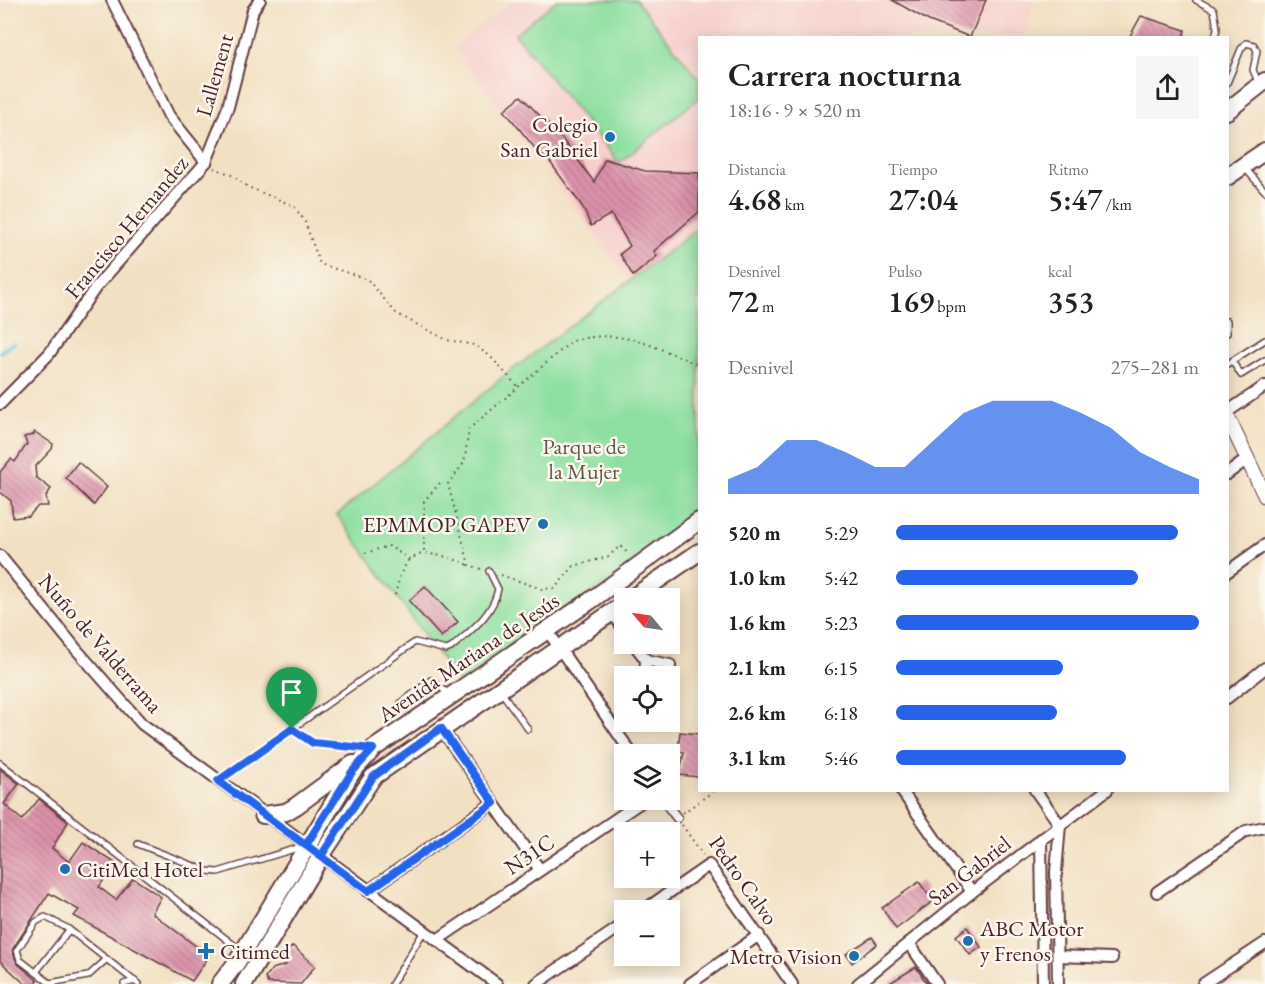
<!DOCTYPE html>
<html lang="es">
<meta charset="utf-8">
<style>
body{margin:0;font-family:"EB Garamond",serif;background:#f6f6f6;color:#202124;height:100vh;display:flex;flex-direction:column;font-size:22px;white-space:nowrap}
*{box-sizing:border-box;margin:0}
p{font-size:20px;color:#757577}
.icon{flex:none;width:33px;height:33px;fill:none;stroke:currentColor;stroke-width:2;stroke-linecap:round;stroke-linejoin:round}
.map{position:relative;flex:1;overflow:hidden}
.drawer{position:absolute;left:698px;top:36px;width:531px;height:756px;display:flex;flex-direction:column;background:#fff;border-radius:0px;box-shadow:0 3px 15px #0003}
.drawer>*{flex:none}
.needle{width:39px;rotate:299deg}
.buttons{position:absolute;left:614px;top:588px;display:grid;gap:12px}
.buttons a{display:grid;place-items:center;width:66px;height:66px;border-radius:0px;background:#fff;box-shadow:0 3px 15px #0003;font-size:30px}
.pin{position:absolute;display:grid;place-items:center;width:51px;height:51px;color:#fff;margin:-62px -26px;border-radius:50% 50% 50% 0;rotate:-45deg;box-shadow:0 0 6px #0007}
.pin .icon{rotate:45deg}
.round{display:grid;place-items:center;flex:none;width:63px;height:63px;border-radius:0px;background:#f6f6f6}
.summary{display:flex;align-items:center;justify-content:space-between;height:102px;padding:0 30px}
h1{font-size:33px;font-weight:600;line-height:45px}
.figures{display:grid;grid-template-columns:repeat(3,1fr);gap:9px;height:102px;padding:6px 30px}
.figures div{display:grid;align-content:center}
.figures b{font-size:30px;font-weight:600}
.figures small{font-size:16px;font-weight:400}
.figures p{font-size:16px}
.chart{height:168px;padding:12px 30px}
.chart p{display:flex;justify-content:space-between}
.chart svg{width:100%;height:108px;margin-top:6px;fill:#2563eb;opacity:.7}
ul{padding:0 30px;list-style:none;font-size:20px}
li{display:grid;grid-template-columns:96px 72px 1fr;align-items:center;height:45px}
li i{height:15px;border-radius:8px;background:#2563eb}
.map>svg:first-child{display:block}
.built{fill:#f7d0cc}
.park{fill:#8cdfa0;stroke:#6b7f66;stroke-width:1.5}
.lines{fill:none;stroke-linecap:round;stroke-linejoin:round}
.stream{stroke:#5ec7da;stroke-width:4}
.building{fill:url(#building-back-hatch)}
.service-casing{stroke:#633c42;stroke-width:8}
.pedestrian-casing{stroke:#633c42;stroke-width:11}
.minor-casing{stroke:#633c42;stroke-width:14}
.tertiary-casing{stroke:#633c42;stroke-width:16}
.secondary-casing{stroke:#633c42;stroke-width:20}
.path{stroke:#633c42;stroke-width:2;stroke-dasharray:1.5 4.5;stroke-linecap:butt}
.service{stroke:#fff;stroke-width:5}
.pedestrian{stroke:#fff;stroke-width:8}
.minor{stroke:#fff;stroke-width:10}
.tertiary{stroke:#fff;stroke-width:14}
.secondary{stroke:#fff;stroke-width:16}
.route-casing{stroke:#fff;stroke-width:12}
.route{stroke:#2563eb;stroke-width:8}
.poi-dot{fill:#1f6fb2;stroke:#fbf7ec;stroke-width:2}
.labels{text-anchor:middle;stroke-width:5;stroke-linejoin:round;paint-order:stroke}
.street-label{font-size:22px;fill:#4a1f2b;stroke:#fbf7ec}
.poi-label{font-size:22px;fill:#4a1f2b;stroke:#fbf7ec;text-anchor:end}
.park-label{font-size:22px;fill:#5e594e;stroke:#fbf7ec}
</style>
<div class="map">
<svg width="1265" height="984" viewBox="0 0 1265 984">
<defs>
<pattern id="building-back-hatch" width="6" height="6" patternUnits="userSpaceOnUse" patternTransform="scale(1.5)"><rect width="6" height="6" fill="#dc93aa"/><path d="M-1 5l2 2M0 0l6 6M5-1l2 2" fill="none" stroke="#b4778b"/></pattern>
</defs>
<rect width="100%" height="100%" fill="#fbf7ec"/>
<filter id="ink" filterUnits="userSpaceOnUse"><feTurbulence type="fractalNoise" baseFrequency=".0167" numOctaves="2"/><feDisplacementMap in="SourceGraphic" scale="12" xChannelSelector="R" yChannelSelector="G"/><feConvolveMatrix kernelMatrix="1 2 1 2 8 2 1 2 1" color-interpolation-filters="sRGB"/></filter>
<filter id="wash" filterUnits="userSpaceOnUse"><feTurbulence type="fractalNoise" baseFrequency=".008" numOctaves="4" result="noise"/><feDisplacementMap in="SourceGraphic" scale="24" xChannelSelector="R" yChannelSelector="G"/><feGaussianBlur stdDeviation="1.35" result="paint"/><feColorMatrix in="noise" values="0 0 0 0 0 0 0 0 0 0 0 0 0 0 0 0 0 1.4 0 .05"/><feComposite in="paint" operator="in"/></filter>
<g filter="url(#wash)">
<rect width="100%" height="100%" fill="#f2e0c2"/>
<!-- built -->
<path class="built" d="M513 0H1034L1026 34 1021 37 699 38V228L629 279 453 47Z"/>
<!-- park -->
<g class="park">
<path d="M557 0H636L699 79V98L619 163 515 34Z"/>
<path d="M699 228V516L463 688 337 515 504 376Z"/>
</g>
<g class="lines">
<!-- stream -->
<path class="stream" d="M0 352 14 343"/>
</g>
<g id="blocks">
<!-- building -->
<g class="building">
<path d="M892 0H986L970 37 929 21Z"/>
<path d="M1141 16 1185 30 1183 38H1129Z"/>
<path d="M521 96 563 140 594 182 605 159 645 171 699 173V212L654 251 657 256 633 276 620 254 630 246 611 214 591 226 582 206 545 155 542 157 504 110Z"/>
<path d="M35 432 53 444 52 449 35 467 36 477 51 489 46 496 48 506H38L29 516 13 518 11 501 0 492V472L11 459 15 462 27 444 24 437 33 435Z"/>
<path d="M78 462 107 487 94 505 66 478Z"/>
<path d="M425 586 458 622 441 637 409 601Z"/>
<path d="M680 732 699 734V777L679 775 684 753 678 751Z"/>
<path d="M0 769 19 784 4 804 22 820 39 799 68 822 52 848 69 862 83 842 115 863 99 887 116 900 133 878 161 897 152 913 209 956 192 981 74 916 79 910 49 893 12 950 17 963 37 980 34 984H25L0 961Z"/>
<path d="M919 882 933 901 896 929 882 908Z"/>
<path d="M967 927 981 947 970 955 956 936Z"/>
<path d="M872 937 877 944 852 963 846 954Z"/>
<path d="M293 946 315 966 301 984 268 983 265 978 272 969 286 965 282 955Z"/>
<path d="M916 967 927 984H888Z"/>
</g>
</g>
</g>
<g filter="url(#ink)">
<use href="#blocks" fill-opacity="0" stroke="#633c42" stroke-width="1.5"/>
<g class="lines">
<!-- service casing -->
<g class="service-casing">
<g id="service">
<path d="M1196 0 1214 10 1217 28 1215 38"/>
<path d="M1227 83 1241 49 1246 43 1254 45 1257 51 1253 70 1259 84"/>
<path d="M1244 167 1265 191"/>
<path d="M1227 321V333"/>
<path d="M1232 361 1241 375 1265 360"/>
<path d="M1227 364 1265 340"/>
<path d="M502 693 528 729"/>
<path d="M401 703 431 680 449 694"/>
<path d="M292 729 313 743 368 749"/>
<path d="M0 763 243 952 259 956"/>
<path d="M220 780 415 642 446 650 451 648C470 631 493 615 498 589L489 571"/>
<path d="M138 844 207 871 218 872 301 847"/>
<path d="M36 972 69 930"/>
<path d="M50 983 88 976 107 959"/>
<path d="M51 984 20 960 17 950 36 922 45 917 67 928 138 984"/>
<path d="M124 984 135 981"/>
<path d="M392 984 424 931"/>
</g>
</g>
<!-- pedestrian casing -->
<g class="pedestrian-casing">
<path id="pedestrian" d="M663 800 677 818"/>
</g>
<!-- minor casing -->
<g class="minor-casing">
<g id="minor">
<path d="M206 162 228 107 253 10 260 0"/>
<path d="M0 404 49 354 96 287 206 162 169 116 112 0"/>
<path d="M1227 412 1265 386"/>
<path d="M1227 474 1246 460"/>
<path d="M0 556 76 649 142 724 497 984"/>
<path d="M1227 572 1265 545"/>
<path d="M612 613 624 629"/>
<path d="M547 630 632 754"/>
<path d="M634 644 646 660 645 676"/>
<path d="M646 660 670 665 669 683"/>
<path d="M1227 698 1265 668"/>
<path d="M441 728 540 870"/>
<path d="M901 790 972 892"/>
<path d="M1035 790 1060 825 1056 872 1058 984"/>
<path d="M1041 839 1043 984"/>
<path d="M368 891 493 803"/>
<path d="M1157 892 1246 831 1265 827"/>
<path d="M644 910 709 865 792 984"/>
<path d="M437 940 644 800"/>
<path d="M909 943 937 984"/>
<path d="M1058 956 1112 958"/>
<path d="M536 984 624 924"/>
<path d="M690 984 759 935"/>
<path d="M858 984 972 892 1107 790"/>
<path d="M1203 984 1265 943"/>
</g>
</g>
<!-- tertiary casing -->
<g class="tertiary-casing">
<path id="tertiary" d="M1227 416 1265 496"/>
</g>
<!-- secondary casing -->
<g class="secondary-casing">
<g id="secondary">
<path d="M1227 111 1265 81"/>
<path d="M1227 177 1265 151"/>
<path d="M632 598 699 552"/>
<path d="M263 815 286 812 296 806 353 764"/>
<path d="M220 984 237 962 352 772 373 749 590 601 699 521"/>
<path d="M244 984 321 856 373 777 624 604"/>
</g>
</g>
<!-- path -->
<g class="path">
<path d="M214 168 230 174 248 187 294 206 305 222 320 264 367 279 396 313 416 324 447 340 474 345 490 356 518 387"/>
<path d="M440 483 424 501V553L448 557 469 565"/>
<path d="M365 553 389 546 409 559 424 553"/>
<path d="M481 569 469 565 448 484 464 463 469 429 572 341C622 327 654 347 699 365"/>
<path d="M501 575 542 589 555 588 574 566 608 557 620 546 629 554"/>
<path d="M395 595 400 575 409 559"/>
<path d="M683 813 715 790"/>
<path d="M682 825 703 855"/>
</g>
<!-- service -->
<use href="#service" class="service"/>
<!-- pedestrian -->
<use href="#pedestrian" class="pedestrian"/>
<!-- minor -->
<use href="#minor" class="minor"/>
<!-- tertiary -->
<use href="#tertiary" class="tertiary"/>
<!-- secondary -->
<use href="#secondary" class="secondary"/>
</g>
</g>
<g class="lines" filter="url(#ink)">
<!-- route casing -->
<g class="route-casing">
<path id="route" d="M292 729 218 781 368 891 494 803 441 728 373 777 321 856 306 845 352 772 373 749 313 743 292 729"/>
</g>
<!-- route -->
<use href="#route" class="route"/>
</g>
<!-- markers -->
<g class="poi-dot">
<circle cx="610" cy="137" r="6"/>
<circle cx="543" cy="524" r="6"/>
<circle cx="65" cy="869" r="6"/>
<circle cx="968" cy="941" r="6"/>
<path d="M203 942h6v6h6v6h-6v6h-6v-6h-6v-6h6z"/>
<circle cx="854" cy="956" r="6"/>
</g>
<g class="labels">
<!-- street labels -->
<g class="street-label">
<text transform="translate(214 75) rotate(-74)" y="8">Lallement</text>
<text transform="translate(126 227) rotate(-50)" y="8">Francisco Hernandez</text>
<text transform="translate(101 643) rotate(49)" y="8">Nuño de Valderrama</text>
<text transform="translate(468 657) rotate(-34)" y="8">Avenida Mariana de Jesús</text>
<text transform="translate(529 854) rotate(-34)" y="8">N31C</text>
<text transform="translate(969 870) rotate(-38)" y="8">San Gabriel</text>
<text transform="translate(744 880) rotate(55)" y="8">Pedro Calvo</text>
</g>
<!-- poi labels -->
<g class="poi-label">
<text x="598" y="132">Colegio<tspan x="598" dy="25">San Gabriel</tspan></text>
<text x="531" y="532">EPMMOP GAPEV</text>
<text x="77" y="877" text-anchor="start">CitiMed Hotel</text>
<text x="980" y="936" text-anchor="start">ABC Motor<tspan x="980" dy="25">y Frenos</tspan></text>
<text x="220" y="959" text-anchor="start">Citimed</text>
<text x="842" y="964">Metro Vision</text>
</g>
<!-- park labels -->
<g class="park-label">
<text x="584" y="454">Parque de<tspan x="584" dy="25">la Mujer</tspan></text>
</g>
</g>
</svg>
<div class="buttons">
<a><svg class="needle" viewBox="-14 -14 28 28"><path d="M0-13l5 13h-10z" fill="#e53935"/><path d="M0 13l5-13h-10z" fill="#757577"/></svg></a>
<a><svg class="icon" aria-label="locate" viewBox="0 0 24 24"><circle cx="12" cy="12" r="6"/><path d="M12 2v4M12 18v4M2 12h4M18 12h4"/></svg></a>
<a><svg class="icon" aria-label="layers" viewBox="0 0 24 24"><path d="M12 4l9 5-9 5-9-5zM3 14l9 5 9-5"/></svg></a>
<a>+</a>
<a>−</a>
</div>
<div class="pin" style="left:292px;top:729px;background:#1e9e55"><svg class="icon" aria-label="arrive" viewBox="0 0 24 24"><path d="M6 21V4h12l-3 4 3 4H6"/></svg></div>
<section class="drawer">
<div class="summary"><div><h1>Carrera nocturna</h1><p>18:16 · 9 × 520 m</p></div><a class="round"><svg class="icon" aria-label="share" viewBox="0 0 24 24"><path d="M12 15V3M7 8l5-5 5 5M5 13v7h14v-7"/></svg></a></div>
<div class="figures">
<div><p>Distancia</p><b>4.68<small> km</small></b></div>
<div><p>Tiempo</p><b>27:04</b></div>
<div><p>Ritmo</p><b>5:47<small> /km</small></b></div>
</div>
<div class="figures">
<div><p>Desnivel</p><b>72<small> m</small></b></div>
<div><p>Pulso</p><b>169<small> bpm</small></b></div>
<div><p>kcal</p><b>353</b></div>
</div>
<div class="chart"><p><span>Desnivel</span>275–281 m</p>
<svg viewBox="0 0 160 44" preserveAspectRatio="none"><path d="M0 44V38L10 33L20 22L30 22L40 27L50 33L60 33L70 22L80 11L90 6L100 6L110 6L120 11L130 17L140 27L150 33L160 38V44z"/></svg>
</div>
<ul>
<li><b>520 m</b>5:29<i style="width:93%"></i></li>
<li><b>1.0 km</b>5:42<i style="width:80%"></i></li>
<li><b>1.6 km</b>5:23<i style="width:100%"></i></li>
<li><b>2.1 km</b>6:15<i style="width:55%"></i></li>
<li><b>2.6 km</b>6:18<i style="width:53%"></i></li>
<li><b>3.1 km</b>5:46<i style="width:76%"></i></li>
</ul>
</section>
</div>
